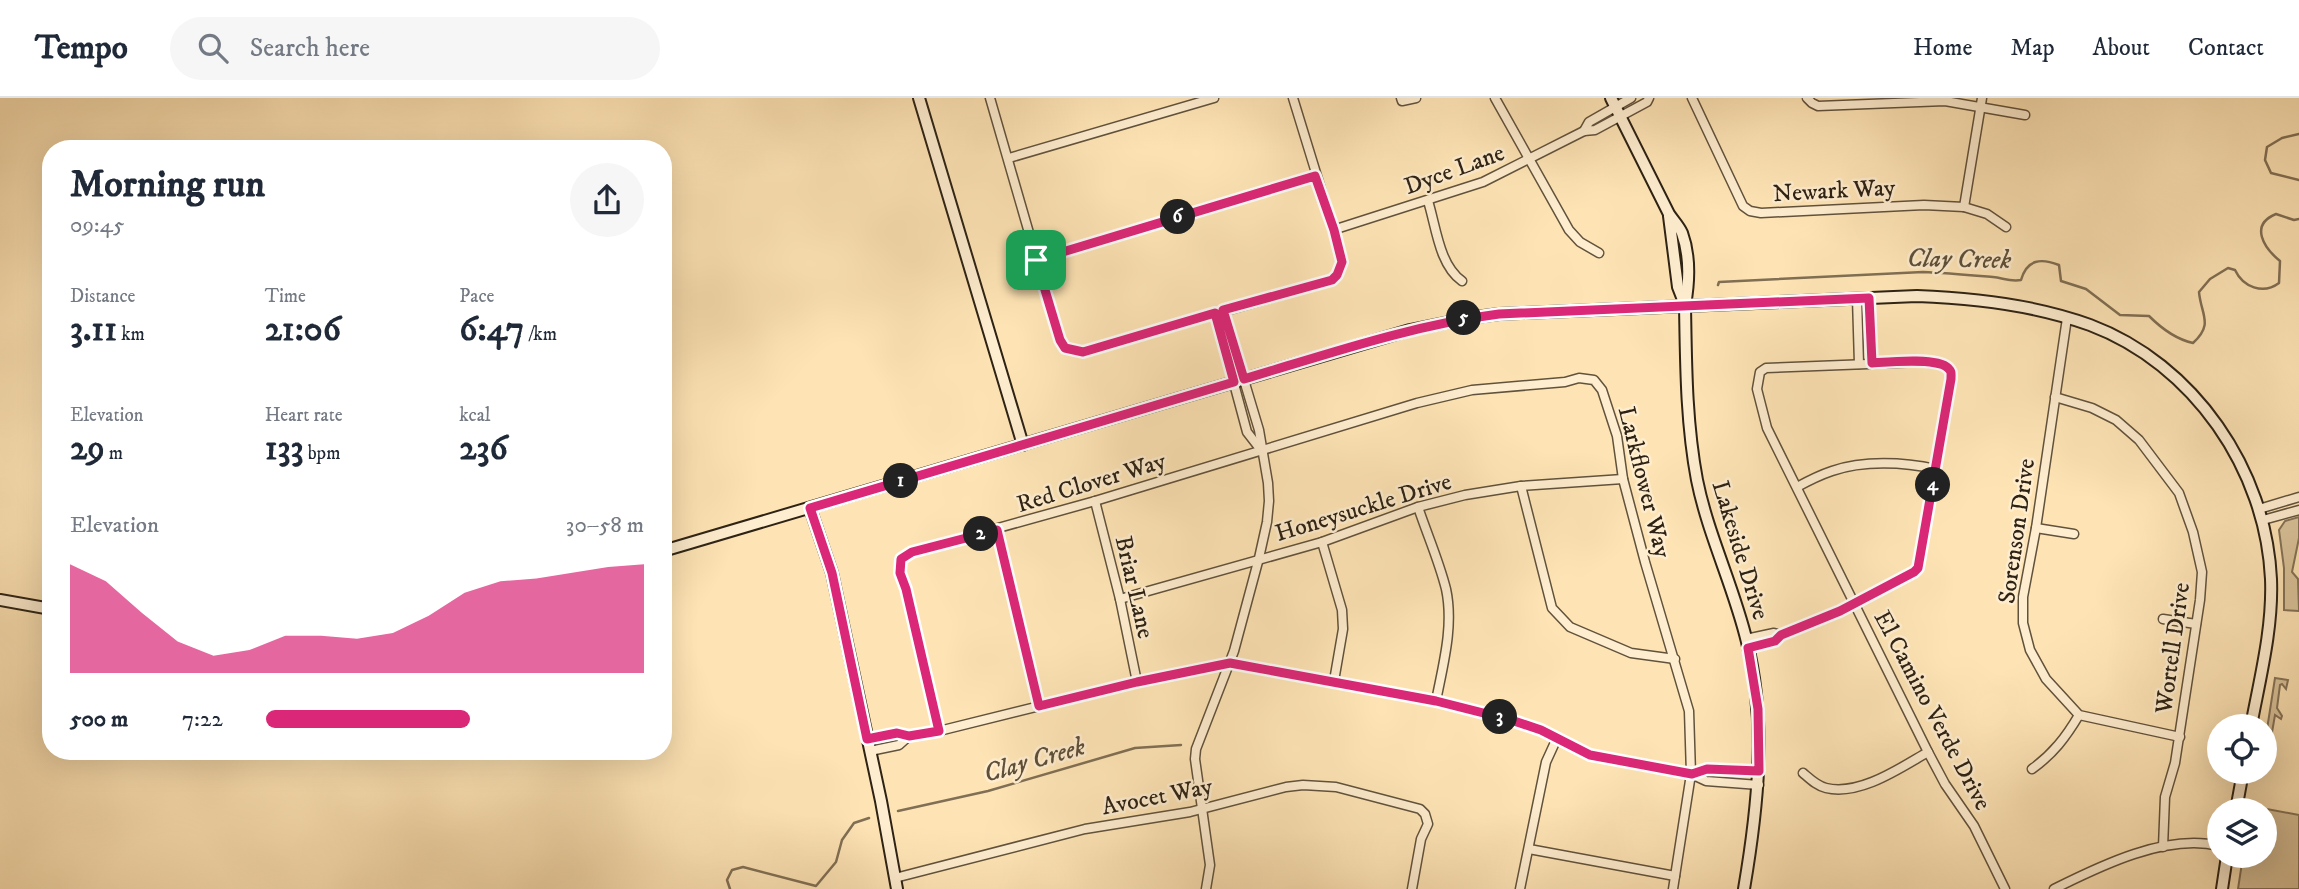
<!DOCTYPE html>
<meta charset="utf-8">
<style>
body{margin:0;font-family:"IM FELL DW Pica",serif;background:#f6f6f7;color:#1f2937;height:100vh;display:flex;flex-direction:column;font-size:26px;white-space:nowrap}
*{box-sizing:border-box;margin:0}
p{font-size:23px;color:#747a83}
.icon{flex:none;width:38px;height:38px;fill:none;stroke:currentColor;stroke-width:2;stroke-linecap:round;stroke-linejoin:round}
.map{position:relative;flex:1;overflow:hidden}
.drawer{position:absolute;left:42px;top:42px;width:630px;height:620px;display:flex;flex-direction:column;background:#fff;border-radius:28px;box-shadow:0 7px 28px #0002}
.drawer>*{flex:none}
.fabs{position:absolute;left:2207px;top:616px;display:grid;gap:14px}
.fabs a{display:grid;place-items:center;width:70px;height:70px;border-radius:50%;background:#fff;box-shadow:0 7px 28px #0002;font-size:35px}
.pin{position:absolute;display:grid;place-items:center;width:60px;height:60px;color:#fff;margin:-30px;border-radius:14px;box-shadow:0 4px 10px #0006}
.km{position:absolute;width:35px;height:35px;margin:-18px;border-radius:50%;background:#222;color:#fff;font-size:19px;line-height:35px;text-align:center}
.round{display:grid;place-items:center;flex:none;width:74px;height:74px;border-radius:37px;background:#f6f6f7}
.head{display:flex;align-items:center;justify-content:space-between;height:119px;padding:0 28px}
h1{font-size:38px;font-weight:800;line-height:52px}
.metrics{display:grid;grid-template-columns:repeat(3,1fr);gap:10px;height:119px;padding:7px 28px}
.metrics div{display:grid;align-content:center}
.metrics b{font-size:35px;font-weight:800}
.metrics small{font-size:19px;font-weight:400}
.metrics p{font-size:19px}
.chart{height:196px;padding:14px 28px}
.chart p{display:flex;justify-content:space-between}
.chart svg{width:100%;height:126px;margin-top:7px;fill:#db2777;opacity:.7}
ul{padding:0 28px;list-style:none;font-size:23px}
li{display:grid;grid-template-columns:112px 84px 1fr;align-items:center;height:52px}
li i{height:18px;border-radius:9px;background:#db2777}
header{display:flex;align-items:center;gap:42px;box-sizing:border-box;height:98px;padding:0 35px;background:#fff;border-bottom:2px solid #e0e1e3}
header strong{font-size:33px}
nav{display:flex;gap:38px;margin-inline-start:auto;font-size:24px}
.search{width:490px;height:63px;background:#f6f6f7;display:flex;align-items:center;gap:18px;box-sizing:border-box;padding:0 24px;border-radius:38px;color:#747a83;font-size:26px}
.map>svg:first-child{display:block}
.green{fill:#dac39a;stroke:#847257;stroke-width:2}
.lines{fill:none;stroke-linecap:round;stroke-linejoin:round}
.stream{stroke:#806f54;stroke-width:2.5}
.street-casing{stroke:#61523c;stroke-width:11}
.secondary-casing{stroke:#2d2214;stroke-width:14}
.street{stroke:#feedcf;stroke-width:8}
.secondary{stroke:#feedcf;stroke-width:10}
.route-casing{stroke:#fff;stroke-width:14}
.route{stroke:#db2777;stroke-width:9}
.labels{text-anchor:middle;stroke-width:5;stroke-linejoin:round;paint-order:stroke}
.street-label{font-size:24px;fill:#2d2214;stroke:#feedcf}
.water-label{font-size:26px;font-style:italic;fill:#5d4f39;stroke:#feedcf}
</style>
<header>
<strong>Tempo</strong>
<div class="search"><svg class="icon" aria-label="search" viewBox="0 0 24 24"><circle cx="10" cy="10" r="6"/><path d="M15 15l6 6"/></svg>Search here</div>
<nav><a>Home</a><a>Map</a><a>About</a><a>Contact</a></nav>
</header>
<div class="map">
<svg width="2299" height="791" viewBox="0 0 2299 791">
<rect width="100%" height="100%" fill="#fee4b5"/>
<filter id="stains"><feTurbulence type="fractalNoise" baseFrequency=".00286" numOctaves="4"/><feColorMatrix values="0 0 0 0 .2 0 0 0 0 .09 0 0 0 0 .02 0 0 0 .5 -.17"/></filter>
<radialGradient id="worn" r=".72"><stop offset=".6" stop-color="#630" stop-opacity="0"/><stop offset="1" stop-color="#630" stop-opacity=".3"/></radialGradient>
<!-- green -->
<g class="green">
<path d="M2299 419V440L2292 474 2298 481 2299 513 2284 512V470L2279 432 2285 423Z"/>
<path d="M2275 580 2288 582 2286 591 2282 586 2280 587 2277 610 2282 618 2281 621 2275 617 2270 646 2275 653 2273 657 2268 653 2265 672V644Z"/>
<path d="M2251 708 2299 717V791H2238L2243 758H2264V712H2251Z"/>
</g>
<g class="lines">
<!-- stream -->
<g class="stream">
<path d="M2299 36 2282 40 2267 49 2265 62 2271 75 2299 82"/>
<path d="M1718 187 1719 184 1923 174C1946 175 1969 177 1993 179 2003 180 2010 184 2021 182 2027 161 2041 160 2059 167L2061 183 2086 191 2120 217 2149 218C2161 230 2175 241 2193 245 2214 226 2201 217 2199 194L2210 181 2228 170 2235 172C2243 189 2263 197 2279 185L2280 163C2264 150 2249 127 2276 116L2294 122 2299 121"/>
<path d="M898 713 988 693 1135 650 1181 647"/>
<path d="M730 791 727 782 732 772 743 769 816 788 836 764 842 742 854 725 869 720"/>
</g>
<!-- street casing -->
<g class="street-casing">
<g id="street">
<path d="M990 0 1060 242 1065 250 1084 254 1332 182C1341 173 1342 165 1340 153L1293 0"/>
<path d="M1401 0 1402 3 1416 0"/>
<path d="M1495 0 1569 132 1580 144 1599 155"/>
<path d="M1692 0 1743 108 1750 113 1761 115 1924 107 1964 109 1987 116 2006 129"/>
<path d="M1807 0 1812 5 1818 8 1945 3 2025 17"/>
<path d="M1584 33 1589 24 1631 0"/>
<path d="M1009 60 1214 0"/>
<path d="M1428 103C1436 128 1439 167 1462 183"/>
<path d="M1964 109 1982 0"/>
<path d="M1333 132 1483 84 1584 33 1595 32 1647 4 1649 0"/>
<path d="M1036 162 1316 78"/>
<path d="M1857 200 1859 266"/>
<path d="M1869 200 1872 265"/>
<path d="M1215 215 1247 334 1261 352"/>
<path d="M2067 220 2036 430 2023 499V525L2030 552 2046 581 2079 617 2180 639"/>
<path d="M2055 299 2092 310 2116 322 2139 342 2179 395 2193 434 2202 474 2200 502 2175 665 2165 699 2163 749"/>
<path d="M1521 388 1552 510 1570 529 1631 555 1675 561"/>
<path d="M1797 389C1808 383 1820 377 1832 373 1863 362 1904 364 1936 371"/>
<path d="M1095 403 1120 501 1137 584"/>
<path d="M1418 409C1427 436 1439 463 1446 491 1454 528 1443 567 1436 603"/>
<path d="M2259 411 2299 399"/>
<path d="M2263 422 2299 412"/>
<path d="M2036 430 2074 436"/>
<path d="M997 432 1039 608"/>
<path d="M1322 444 1342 512 1343 531 1334 583"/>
<path d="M1120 501 1322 444 1418 409 1465 397 1521 388 1623 381"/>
<path d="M2163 521 2196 526"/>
<path d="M1746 541 1774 535 1781 537"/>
<path d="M1748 550 1775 543 1781 537C1828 520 1870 497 1914 474L1918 469 1951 281C1952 264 1932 265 1920 264L1766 270 1760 274 1757 291 1767 330 1928 654 1945 686 1974 728 2005 791"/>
<path d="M939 633 906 491 900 475 901 461 912 454 1095 403 1417 305 1472 292 1565 284 1579 280 1594 282 1602 292 1617 338 1623 381 1645 464 1689 613 1691 676 1673 791"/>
<path d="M867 641 897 635 909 638 939 633 1137 584 1230 565 1436 603 1511 622 1541 632 1590 657 1691 676 1706 683 1759 687"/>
<path d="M870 653 899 647 909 638"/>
<path d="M2032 671C2053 656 2066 639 2079 617"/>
<path d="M1803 675C1810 681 1817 688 1826 690 1860 698 1900 670 1928 654"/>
<path d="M1691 676 1707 671 1759 673"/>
<path d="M1529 751 1675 778"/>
<path d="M895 780 1085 731 1190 714 1286 689 1303 687 1336 689 1420 711 1425 716 1428 726 1421 741 1412 791"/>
<path d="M1206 791 1210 767 1195 661 1196 651 1234 553 1259 460 1267 424 1269 403 1268 385 1259 332 1223 212"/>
<path d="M1520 791 1546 664 1557 640"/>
<path d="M2054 791C2100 768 2167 735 2219 748"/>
</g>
</g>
<!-- secondary casing -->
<g class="secondary-casing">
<g id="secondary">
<path d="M919 0 1023 347"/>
<path d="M1611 0 1669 116C1673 122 1679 128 1682 135 1690 157 1689 185 1685 207 1686 265 1686 324 1697 382 1708 437 1734 489 1747 544 1767 626 1758 709 1744 791"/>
<path d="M1669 118 1678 189 1685 207"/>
<path d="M810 410 832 475 881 703 897 791"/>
<path d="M663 453 1410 232 1469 220 1499 216 1917 198C1975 200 2035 207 2090 227 2194 266 2266 372 2271 481 2273 530 2260 580 2251 628"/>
<path d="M0 502 51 511"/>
<path d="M2236 712 2243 674"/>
<path d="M2222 791 2227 758"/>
</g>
</g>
<!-- street -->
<use href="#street" class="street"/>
<!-- secondary -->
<use href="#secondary" class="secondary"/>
</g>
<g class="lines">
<!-- route casing -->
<g class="route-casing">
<path id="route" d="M1315 78 1334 132 1342 164 1337 177 1332 182 1223 212 1244 281C1328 256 1412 227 1499 216L1869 200 1872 265C1888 264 1937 259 1948 270 1952 274 1951 275 1951 281L1918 470 1914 474 1840 513 1781 537 1775 543 1748 550 1758 611 1759 673 1707 671 1692 676 1590 657 1541 632 1511 622 1436 603 1230 565 1137 584 1039 608 997 432 912 454 901 461 900 475 906 491 939 633 909 638 897 635 867 641 832 475 810 410 1234 284 1215 215 1083 254 1065 250 1060 242 1036 162Z"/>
</g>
<!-- route -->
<use href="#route" class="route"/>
</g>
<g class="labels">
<!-- street labels -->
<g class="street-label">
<text transform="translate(1454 71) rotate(-20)" y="8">Dyce Lane</text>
<text transform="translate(1834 92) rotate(-3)" y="8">Newark Way</text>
<text transform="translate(1091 384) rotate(-17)" y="8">Red Clover Way</text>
<text transform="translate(1645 384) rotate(76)" y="8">Larkflower Way</text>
<text transform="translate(1363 409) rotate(-17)" y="8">Honeysuckle Drive</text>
<text transform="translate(2016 433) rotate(-82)" y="8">Sorenson Drive</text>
<text transform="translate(1741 452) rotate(73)" y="8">Lakeside Drive</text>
<text transform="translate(1135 489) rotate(77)" y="8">Briar Lane</text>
<text transform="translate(2172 550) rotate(-82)" y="8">Wortell Drive</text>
<text transform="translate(1933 612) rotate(62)" y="8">El Camino Verde Drive</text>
<text transform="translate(1157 698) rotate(-11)" y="8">Avocet Way</text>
</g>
<!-- water labels -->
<g class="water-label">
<text transform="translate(1959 160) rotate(1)" y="9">Clay Creek</text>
<text transform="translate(1034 661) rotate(-16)" y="9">Clay Creek</text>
</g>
</g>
<rect width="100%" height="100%" filter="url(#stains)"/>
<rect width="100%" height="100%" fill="url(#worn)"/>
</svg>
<div class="fabs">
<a><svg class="icon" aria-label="locate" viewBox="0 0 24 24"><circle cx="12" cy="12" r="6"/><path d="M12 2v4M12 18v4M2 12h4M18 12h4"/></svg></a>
<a><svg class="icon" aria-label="layers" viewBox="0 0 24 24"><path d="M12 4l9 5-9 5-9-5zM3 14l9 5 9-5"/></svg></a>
</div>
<div class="pin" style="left:1036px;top:162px;background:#1e9e55"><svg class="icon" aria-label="arrive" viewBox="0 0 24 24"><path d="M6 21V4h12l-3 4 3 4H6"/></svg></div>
<b class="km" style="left:901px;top:383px">1</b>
<b class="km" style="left:981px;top:436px">2</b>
<b class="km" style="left:1500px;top:619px">3</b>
<b class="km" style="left:1933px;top:387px">4</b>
<b class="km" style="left:1464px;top:220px">5</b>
<b class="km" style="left:1178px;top:119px">6</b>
<section class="drawer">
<div class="head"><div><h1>Morning run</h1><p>09:45</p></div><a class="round"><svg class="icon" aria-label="share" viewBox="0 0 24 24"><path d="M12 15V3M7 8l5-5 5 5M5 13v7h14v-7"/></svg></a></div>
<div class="metrics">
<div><p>Distance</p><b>3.11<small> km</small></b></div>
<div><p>Time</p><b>21:06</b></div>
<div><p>Pace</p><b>6:47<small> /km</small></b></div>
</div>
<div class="metrics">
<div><p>Elevation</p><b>29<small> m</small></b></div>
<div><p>Heart rate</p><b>133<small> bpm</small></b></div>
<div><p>kcal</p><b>236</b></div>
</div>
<div class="chart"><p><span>Elevation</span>30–58 m</p>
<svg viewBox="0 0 160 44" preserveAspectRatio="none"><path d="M0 44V6L10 12L20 23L30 33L40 38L50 36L60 31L70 31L80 32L90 30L100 24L110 16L120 12L130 11L140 9L150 7L160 6V44z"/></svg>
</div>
<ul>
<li><b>500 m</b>7:22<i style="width:54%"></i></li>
</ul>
</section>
</div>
